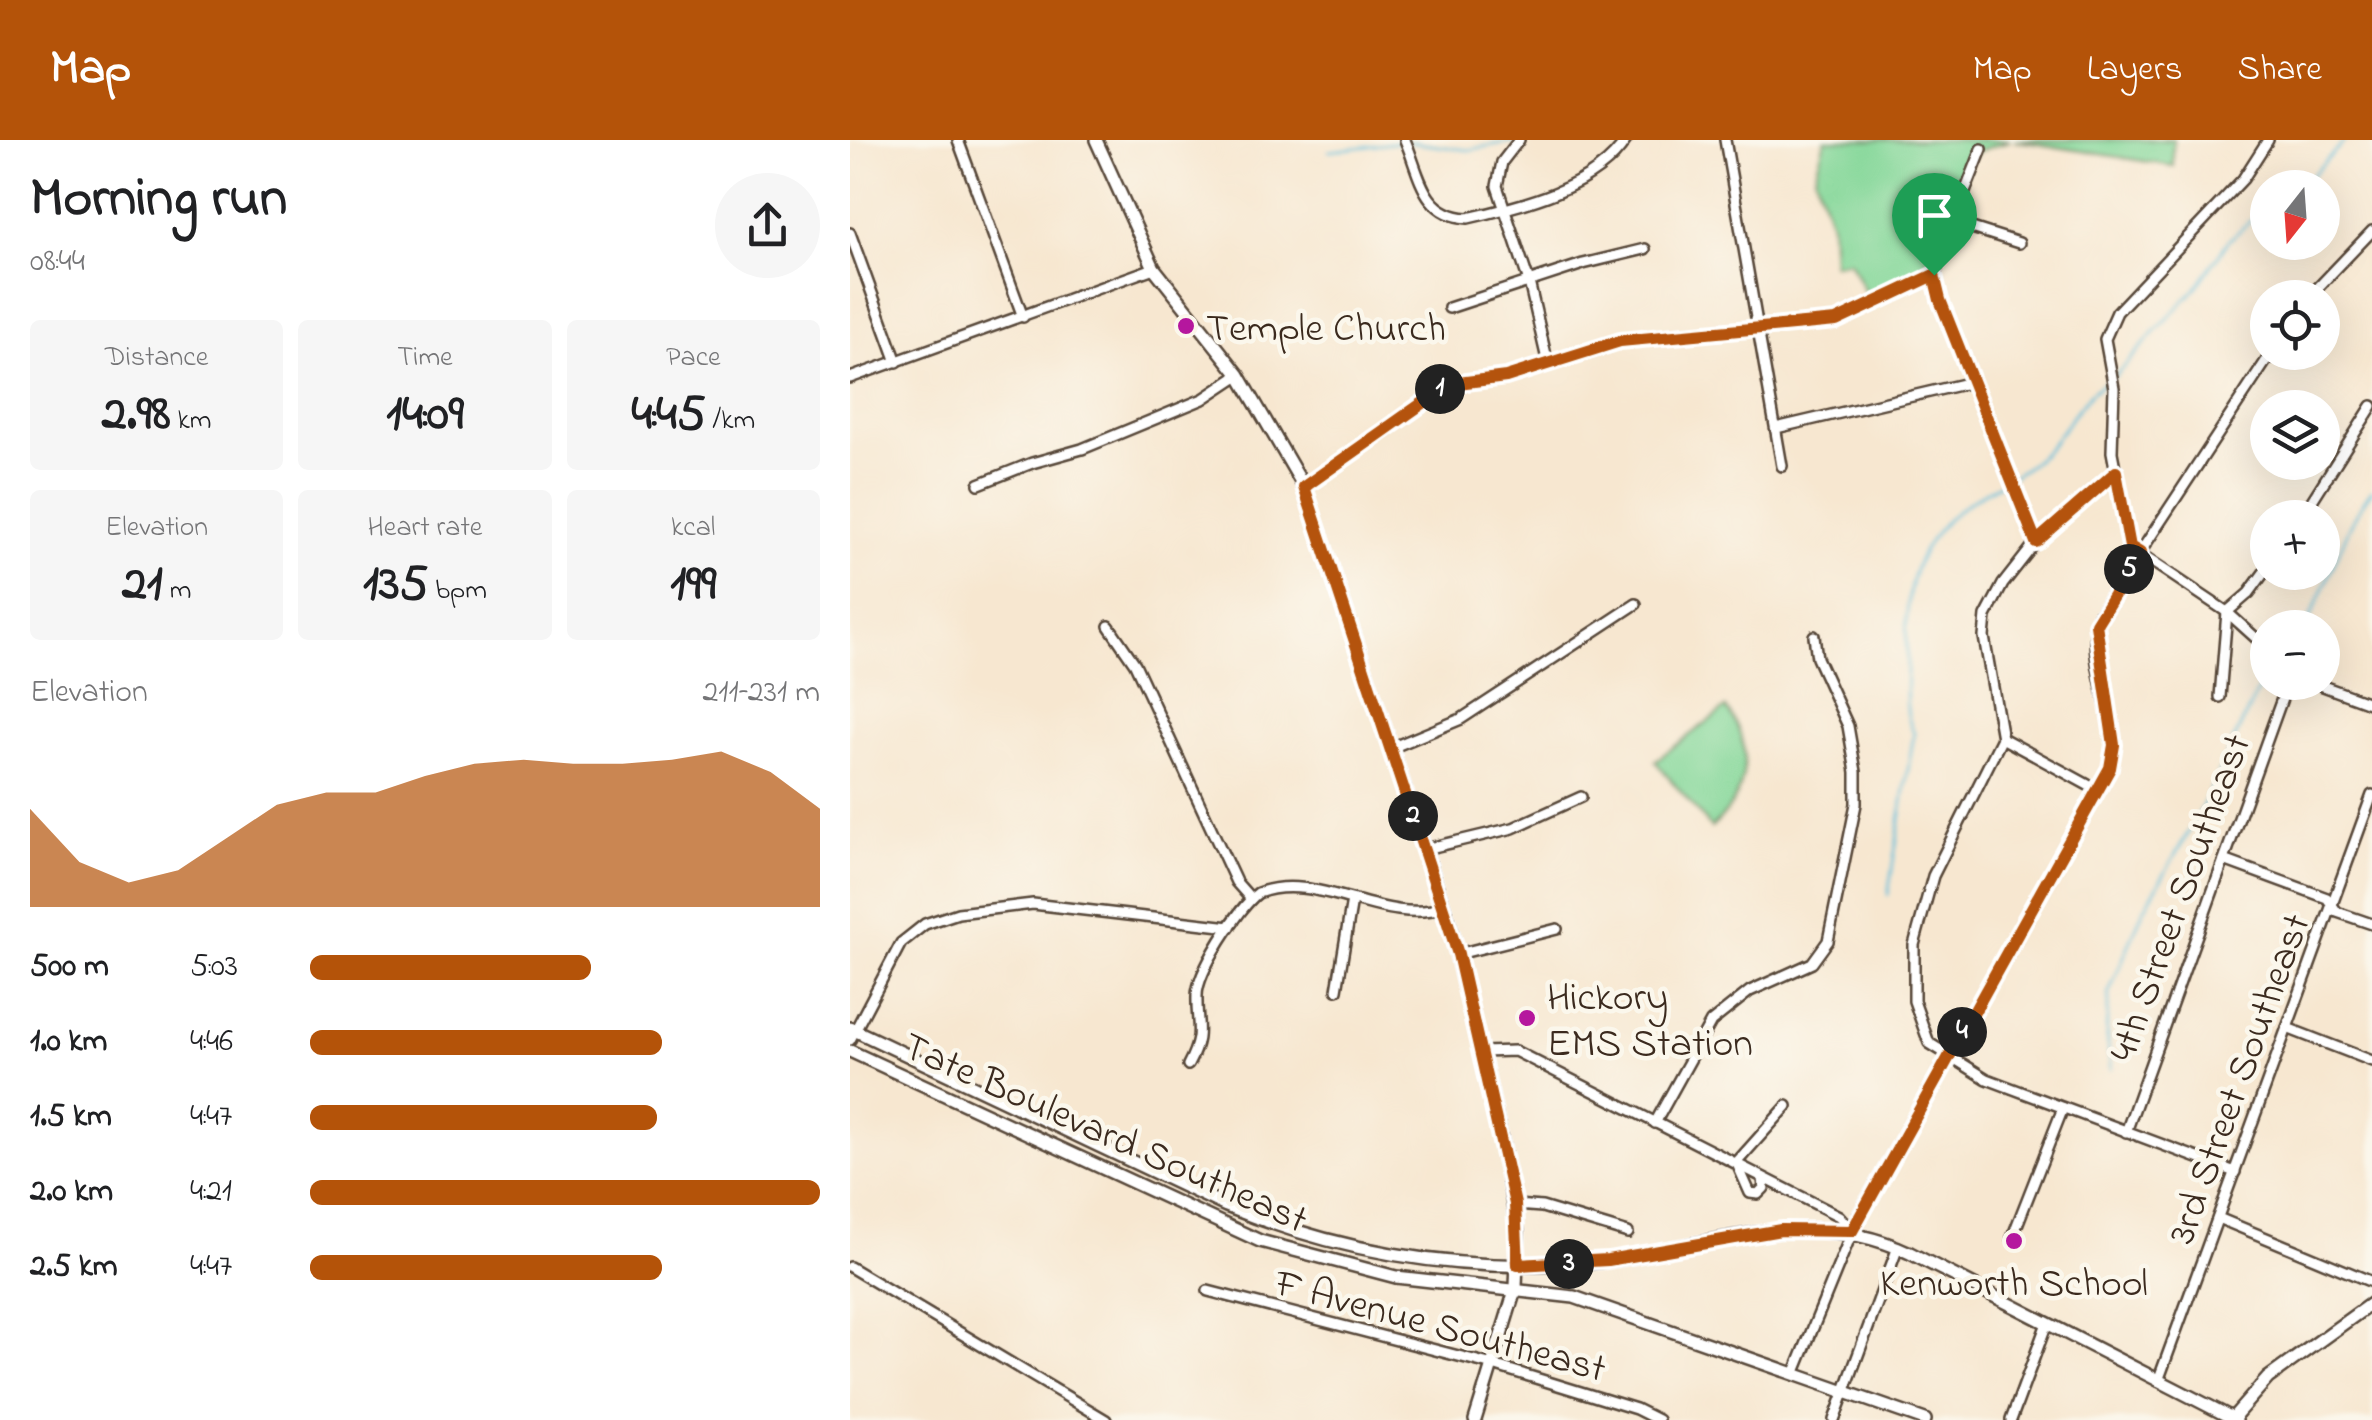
<!DOCTYPE html>
<meta charset="utf-8">
<style>
body{margin:0;font-family:"Indie Flower",sans-serif;background:#f6f6f6;color:#202124;height:100vh;display:flex;flex-direction:column;font-size:38px;white-space:nowrap}
*{box-sizing:border-box;margin:0}
p{font-size:32px;color:#757577}
.icon{flex:none;width:55px;height:55px;fill:none;stroke:currentColor;stroke-width:2;stroke-linecap:round;stroke-linejoin:round}
.map{position:relative;flex:1;overflow:hidden}
.side{display:flex;flex-direction:column;background:#fff;width:850px}
.side>*{flex:none}
.needle{width:65px;rotate:197deg}
.buttons{position:absolute;left:1400px;top:30px;display:grid;gap:20px}
.buttons a{display:grid;place-items:center;width:90px;height:90px;border-radius:50%;background:#fff;box-shadow:0 10px 40px #0002;font-size:50px}
.pin{position:absolute;display:grid;place-items:center;width:85px;height:85px;color:#fff;margin:-102px -42px;border-radius:50% 50% 50% 0;rotate:-45deg;box-shadow:0 0 10px #0007}
.pin .icon{rotate:45deg}
.km{position:absolute;width:50px;height:50px;margin:-25px;border-radius:50%;background:#222;color:#fff;font-size:28px;line-height:50px;text-align:center}
.round{display:grid;place-items:center;flex:none;width:105px;height:105px;border-radius:52px;background:#f6f6f6}
.summary{display:flex;align-items:center;justify-content:space-between;height:170px;padding:0 30px}
h1{font-size:55px;font-weight:700;line-height:75px}
.metrics{display:grid;grid-template-columns:repeat(3,1fr);gap:15px;height:170px;padding:10px 30px}
.metrics div{display:grid;align-content:center;border-radius:10px;background:#f6f6f6;text-align:center}
.metrics b{font-size:50px;font-weight:700}
.metrics small{font-size:28px;font-weight:400}
.metrics p{font-size:28px}
.chart{height:280px;padding:20px 30px}
.chart p{display:flex;justify-content:space-between}
.chart svg{width:100%;height:180px;margin-top:10px;fill:#b45309;opacity:.7}
ul{padding:0 30px;list-style:none;font-size:32px}
li{display:grid;grid-template-columns:160px 120px 1fr;align-items:center;height:75px}
li i{height:25px;border-radius:12px;background:#b45309}
header{display:flex;align-items:center;gap:60px;box-sizing:border-box;height:140px;padding:0 50px;background:#b45309;color:#fff}
header strong{font-size:48px}
nav{display:flex;gap:55px;margin-inline-start:auto;font-size:35px}
main{display:flex;flex:1;min-height:0}
.map>svg:first-child{display:block}
.green{fill:#84d799;stroke:#60805c;stroke-width:2.5}
.lines{fill:none;stroke-linecap:round;stroke-linejoin:round}
.stream{stroke:#5dbedb;stroke-width:2.5}
.minor-casing{stroke:#574639;stroke-width:14}
.major-casing{stroke:#574639;stroke-width:16}
.minor{stroke:#fff;stroke-width:9}
.major{stroke:#fff;stroke-width:11}
.route-casing{stroke:#fff;stroke-width:20}
.route{stroke:#b45309;stroke-width:12}
.poi-dot{fill:#b5179e;stroke:#fbf7ec;stroke-width:4}
.labels{text-anchor:middle;stroke-width:9;stroke-linejoin:round;paint-order:stroke}
.poi-label{font-size:40px;fill:#3b2a1e;stroke:#fbf7ec;text-anchor:start}
.street-label{font-size:40px;fill:#3b2a1e;stroke:#fbf7ec}
</style>
<header>
<strong>Map</strong>
<nav><a>Map</a><a>Layers</a><a>Share</a></nav>
</header>
<main>
<section class="side">
<div class="summary"><div><h1>Morning run</h1><p>08:44</p></div><a class="round"><svg class="icon" aria-label="share" viewBox="0 0 24 24"><path d="M12 15V3M7 8l5-5 5 5M5 13v7h14v-7"/></svg></a></div>
<div class="metrics">
<div><p>Distance</p><b>2.98<small> km</small></b></div>
<div><p>Time</p><b>14:09</b></div>
<div><p>Pace</p><b>4:45<small> /km</small></b></div>
</div>
<div class="metrics">
<div><p>Elevation</p><b>21<small> m</small></b></div>
<div><p>Heart rate</p><b>135<small> bpm</small></b></div>
<div><p>kcal</p><b>199</b></div>
</div>
<div class="chart"><p><span>Elevation</span>211–231 m</p>
<svg viewBox="0 0 160 44" preserveAspectRatio="none"><path d="M0 44V20L10 33L20 38L30 35L40 27L50 19L60 16L70 16L80 12L90 9L100 8L110 9L120 9L130 8L140 6L150 11L160 20V44z"/></svg>
</div>
<ul>
<li><b>500 m</b>5:03<i style="width:55%"></i></li>
<li><b>1.0 km</b>4:46<i style="width:69%"></i></li>
<li><b>1.5 km</b>4:47<i style="width:68%"></i></li>
<li><b>2.0 km</b>4:21<i style="width:100%"></i></li>
<li><b>2.5 km</b>4:47<i style="width:69%"></i></li>
</ul>
</section>
<div class="map">
<svg width="1522" height="1280" viewBox="0 0 1522 1280">
<rect width="100%" height="100%" fill="#fbf7ec"/>
<filter id="ink" filterUnits="userSpaceOnUse"><feTurbulence type="fractalNoise" baseFrequency=".01" numOctaves="2"/><feDisplacementMap in="SourceGraphic" scale="20" xChannelSelector="R" yChannelSelector="G"/><feConvolveMatrix kernelMatrix="1 2 1 2 8 2 1 2 1" color-interpolation-filters="sRGB"/></filter>
<filter id="wash" filterUnits="userSpaceOnUse"><feTurbulence type="fractalNoise" baseFrequency=".0048" numOctaves="4" result="noise"/><feDisplacementMap in="SourceGraphic" scale="40" xChannelSelector="R" yChannelSelector="G"/><feGaussianBlur stdDeviation="2.25" result="paint"/><feColorMatrix in="noise" values="0 0 0 0 0 0 0 0 0 0 0 0 0 0 0 0 0 1.4 0 .05"/><feComposite in="paint" operator="in"/></filter>
<g filter="url(#wash)">
<rect width="100%" height="100%" fill="#f7e7d0"/>
<!-- green -->
<g class="green">
<path d="M975 0H1161L1128 11 1121 20 1073 132 1019 159 999 121 983 124 981 83 965 36Z"/>
<path d="M1164 0H1323V26Z"/>
<path d="M876 568C906 609 898 655 861 688L805 621Z"/>
</g>
<g class="lines">
<!-- stream -->
<g class="stream">
<path d="M559 2 618 10 664 1"/>
<path d="M479 11 551 2"/>
<path d="M1443 48 1458 39 1496 0"/>
<path d="M1264 237 1346 148 1379 100 1418 65"/>
<path d="M1454 488C1481 444 1491 390 1522 350"/>
<path d="M1038 755 1064 593C1052 570 1058 544 1057 519 1053 450 1062 400 1122 360 1143 346 1167 336 1187 319 1214 296 1226 260 1257 241"/>
<path d="M1258 855 1293 771 1350 672 1418 529"/>
<path d="M1259 857 1256 891 1261 929"/>
</g>
</g>
</g>
<g filter="url(#ink)">
<g class="lines">
<!-- minor casing -->
<g class="minor-casing">
<g id="minor">
<path d="M108 0 173 177"/>
<path d="M555 0C570 34 572 75 618 78 671 66 746 48 776 0"/>
<path d="M669 0 652 22 647 46 679 142 698 224"/>
<path d="M875 0 932 326"/>
<path d="M1132 9 1087 123 1085 145 1186 402"/>
<path d="M1103 82 1169 103"/>
<path d="M0 93 47 222"/>
<path d="M1458 158 1522 91"/>
<path d="M599 168 733 124 795 109"/>
<path d="M0 238 304 128"/>
<path d="M926 288 1122 242"/>
<path d="M1266 332 1186 402 1153 444 1136 476 1134 497 1152 598 1083 736 1064 805V861L1079 903 1137 939 1385 1032"/>
<path d="M129 344 182 323 232 309 353 259 389 235"/>
<path d="M454 347 600 244 657 237 769 201 986 181 1085 135"/>
<path d="M1451 378 1522 266"/>
<path d="M259 486 285 524 386 742 401 759"/>
<path d="M1418 509 1377 472 1280 407 1262 312 1264 248 1255 199 1267 172 1393 39 1418 0"/>
<path d="M1462 542 1522 564"/>
<path d="M1370 557 1377 472 1399 453 1418 427"/>
<path d="M1152 598 1249 651"/>
<path d="M541 608 611 579 786 464"/>
<path d="M575 709 663 688 731 657"/>
<path d="M1374 720 1477 758 1487 772 1522 784"/>
<path d="M608 814 707 789"/>
<path d="M487 850 502 760"/>
<path d="M1437 888 1522 921"/>
<path d="M0 900 51 803 75 784 108 773 183 764 380 787"/>
<path d="M632 912 665 911 989 1076 1002 1091"/>
<path d="M338 925C355 893 346 887 347 856 347 832 389 767 408 753 468 730 533 787 594 767"/>
<path d="M805 983 861 882 900 851 962 823 978 801 1006 664V632L998 586 967 518 964 496"/>
<path d="M1276 992 1438 542"/>
<path d="M886 1023 937 966"/>
<path d="M888 1026 900 1053 908 1054 914 1048 913 1038"/>
<path d="M665 1065 692 1067 778 1093"/>
<path d="M1368 1078 1522 1142"/>
<path d="M1162 1098 1213 968"/>
<path d="M0 1127 256 1280"/>
<path d="M358 1151 643 1225 786 1269 808 1280"/>
<path d="M945 1232 1009 1075 1260 629C1272 578 1233 524 1249 475L1422 212"/>
<path d="M1308 1241 1522 655"/>
<path d="M984 1280 1048 1107"/>
<path d="M1161 1280 1197 1183"/>
</g>
</g>
<!-- major casing -->
<g class="major-casing">
<g id="major">
<path d="M246 0 304 128 389 235 454 347 602 792 651 998 668 1092 666 1147 625 1280"/>
<path d="M0 888 376 1066C482 1109 595 1130 710 1125 831 1120 943 1057 1060 1113L1386 1280"/>
<path d="M0 911 410 1101 546 1137 724 1157 1075 1280"/>
<path d="M1381 1280 1418 1238 1522 1163"/>
</g>
</g>
<!-- minor -->
<use href="#minor" class="minor"/>
<!-- major -->
<use href="#major" class="major"/>
</g>
</g>
<g class="lines" filter="url(#ink)">
<!-- route casing -->
<g class="route-casing">
<path id="route" d="M1084 135 1090 160 1186 402 1266 332 1280 407 1290 413 1246 484 1264 605 1260 628 1002 1091 931 1090 758 1120 668 1125 665 1064 608 814 454 347 600 244 656 237 770 201 986 181Z"/>
</g>
<!-- route -->
<use href="#route" class="route"/>
</g>
<!-- markers -->
<g class="poi-dot">
<circle cx="336" cy="186" r="10"/>
<circle cx="677" cy="878" r="10"/>
<circle cx="1164" cy="1101" r="10"/>
</g>
<g class="labels">
<!-- poi labels -->
<g class="poi-label">
<text x="356" y="200">Temple Church</text>
<text x="697" y="869">Hickory<tspan x="697" dy="46">EMS Station</tspan></text>
<text x="1164" y="1155" text-anchor="middle">Kenworth School</text>
</g>
<!-- street labels -->
<g class="street-label">
<text transform="translate(1328 757) rotate(-70)" y="14">4th Street Southeast</text>
<text transform="translate(1387 938) rotate(-70)" y="14">3rd Street Southeast</text>
<text transform="translate(256 991) rotate(24)" y="14">Tate Boulevard Southeast</text>
<text transform="translate(591 1184) rotate(15)" y="14">F Avenue Southeast</text>
</g>
</g>
</svg>
<div class="buttons">
<a><svg class="needle" viewBox="-14 -14 28 28"><path d="M0-13l5 13h-10z" fill="#e53935"/><path d="M0 13l5-13h-10z" fill="#757577"/></svg></a>
<a><svg class="icon" aria-label="locate" viewBox="0 0 24 24"><circle cx="12" cy="12" r="6"/><path d="M12 2v4M12 18v4M2 12h4M18 12h4"/></svg></a>
<a><svg class="icon" aria-label="layers" viewBox="0 0 24 24"><path d="M12 4l9 5-9 5-9-5zM3 14l9 5 9-5"/></svg></a>
<a>+</a>
<a>−</a>
</div>
<div class="pin" style="left:1084px;top:135px;background:#1e9e55"><svg class="icon" aria-label="arrive" viewBox="0 0 24 24"><path d="M6 21V4h12l-3 4 3 4H6"/></svg></div>
<b class="km" style="left:590px;top:249px">1</b>
<b class="km" style="left:563px;top:676px">2</b>
<b class="km" style="left:719px;top:1124px">3</b>
<b class="km" style="left:1112px;top:892px">4</b>
<b class="km" style="left:1279px;top:429px">5</b>
</div>
</main>
